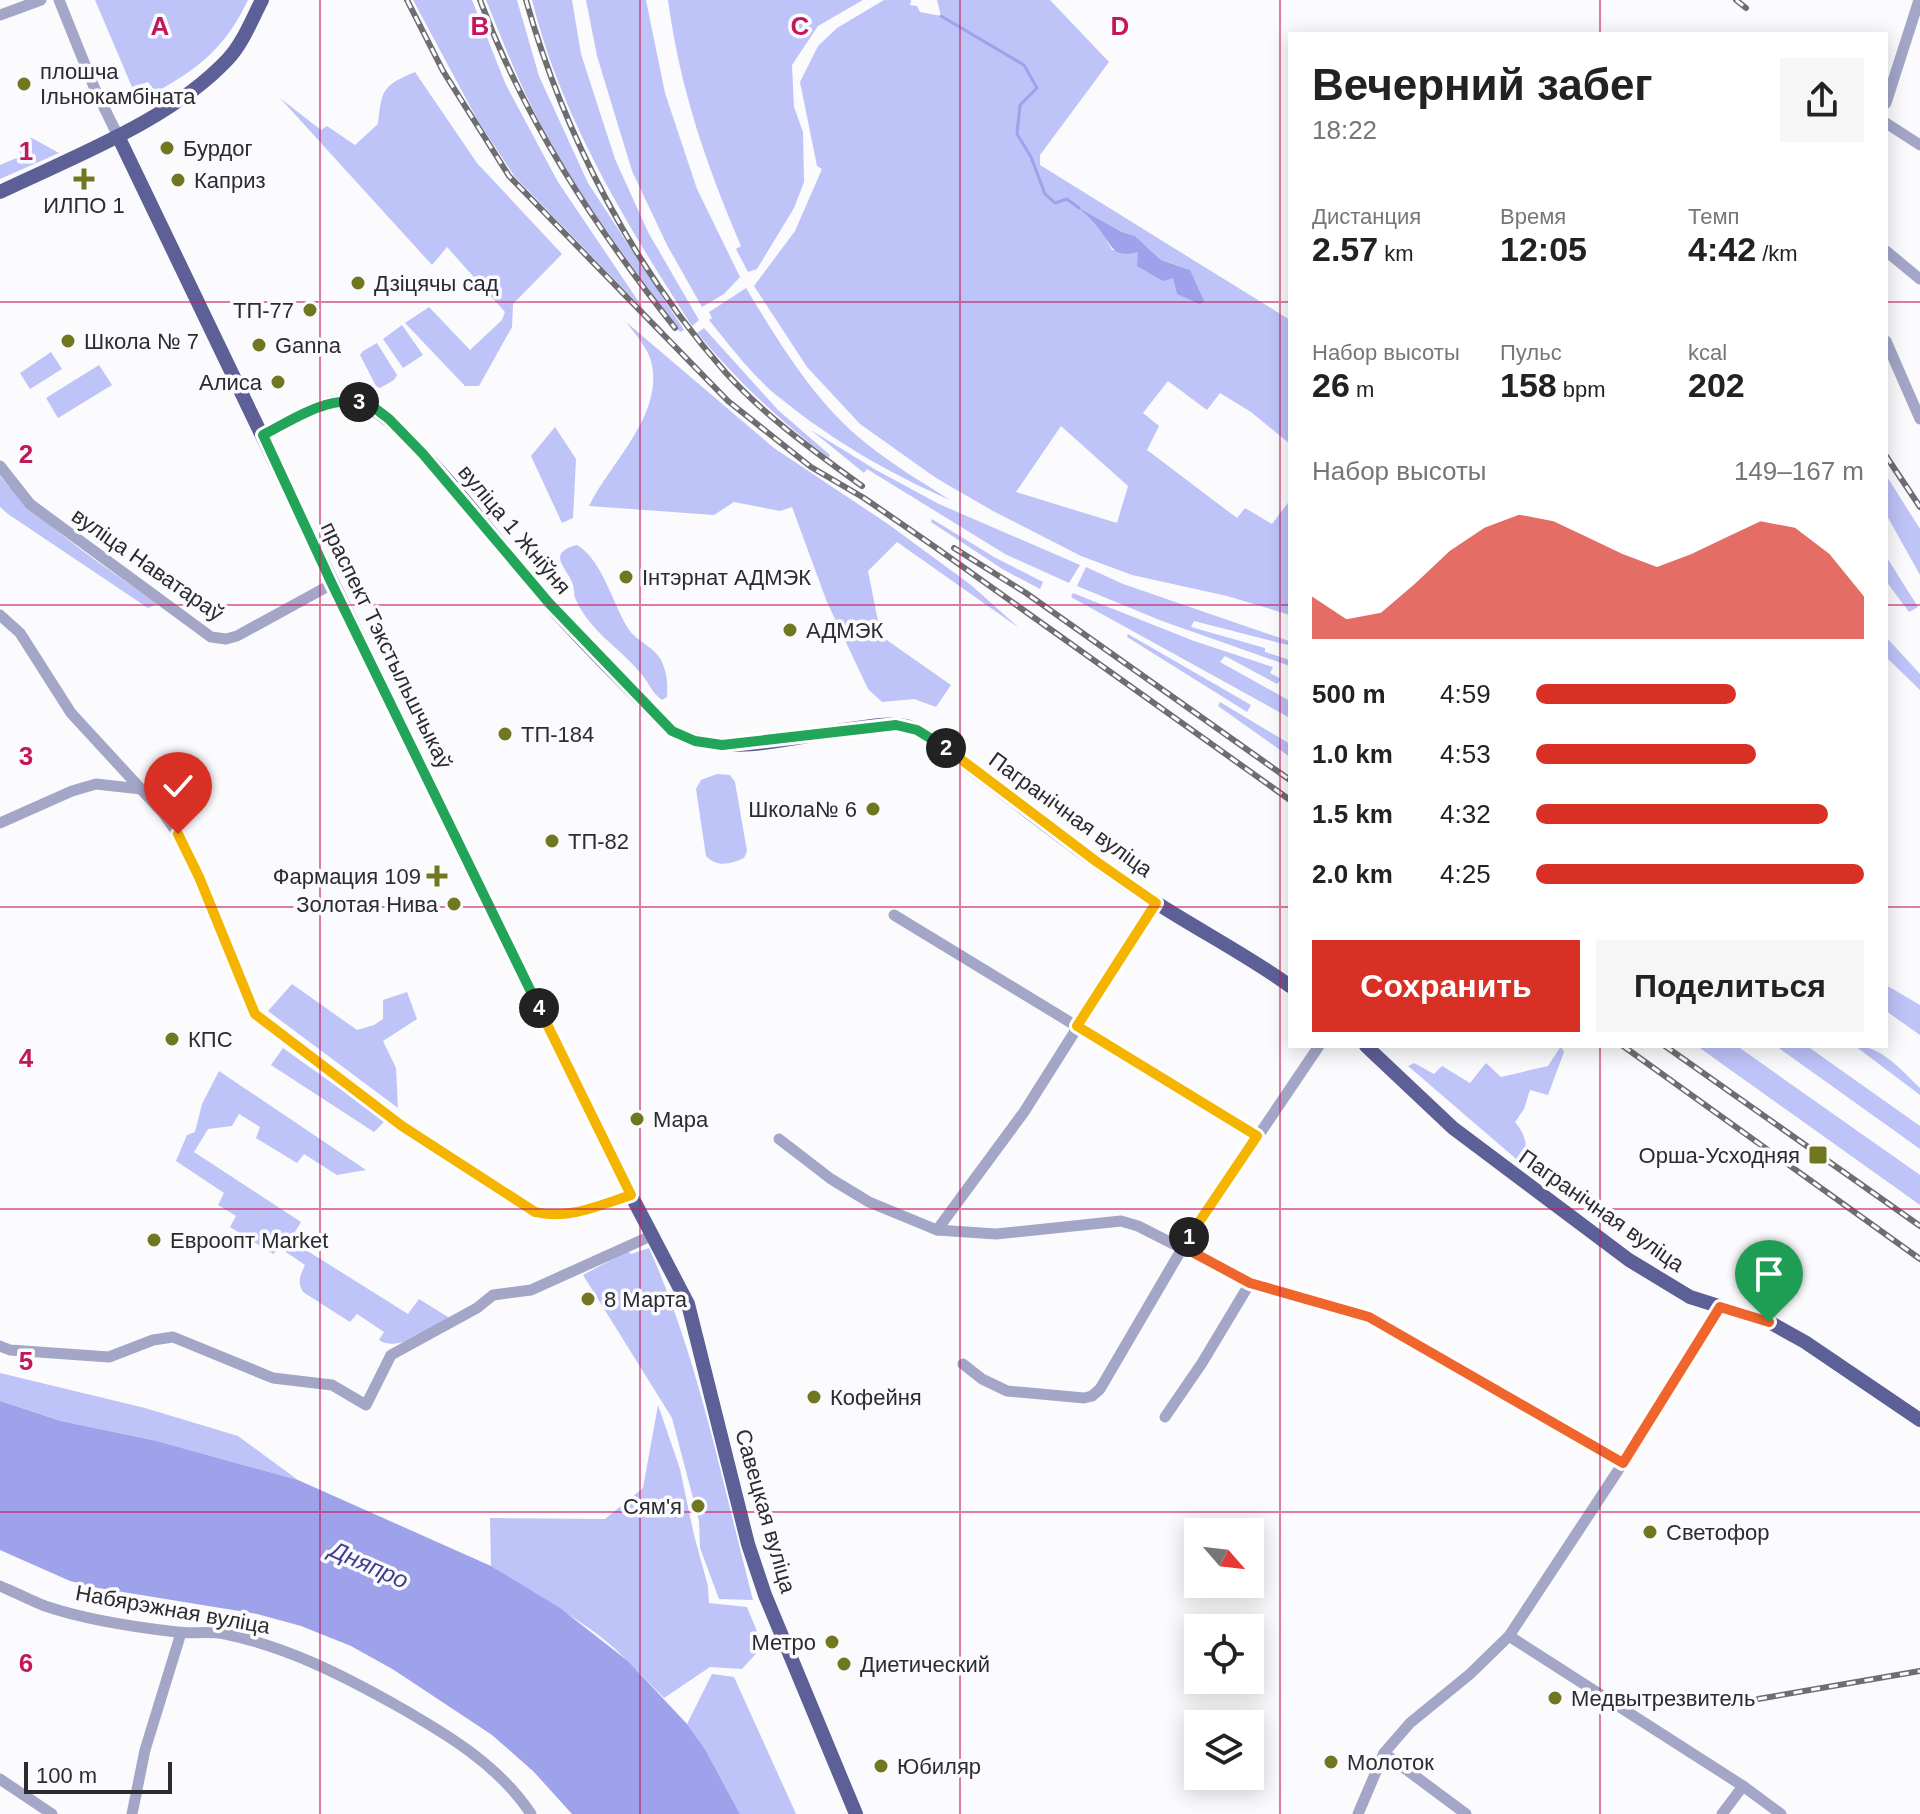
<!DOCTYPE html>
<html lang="ru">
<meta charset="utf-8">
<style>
body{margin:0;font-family:Helvetica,sans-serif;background:#f6f6f6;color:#222;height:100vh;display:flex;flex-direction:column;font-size:30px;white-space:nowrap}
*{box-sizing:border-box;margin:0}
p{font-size:26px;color:#767676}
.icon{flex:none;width:44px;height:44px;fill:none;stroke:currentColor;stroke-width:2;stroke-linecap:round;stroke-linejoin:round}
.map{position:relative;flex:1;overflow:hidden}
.side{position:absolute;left:1288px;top:32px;width:600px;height:1016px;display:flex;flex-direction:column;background:#fff;border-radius:0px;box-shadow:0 4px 20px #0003}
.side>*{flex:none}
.needle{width:52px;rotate:118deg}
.fabs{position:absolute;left:1184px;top:1518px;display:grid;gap:16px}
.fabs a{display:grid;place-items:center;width:80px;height:80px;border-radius:0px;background:#fff;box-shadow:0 4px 20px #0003;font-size:40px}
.scale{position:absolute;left:24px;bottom:20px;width:148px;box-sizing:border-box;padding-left:8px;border:4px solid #2b2b30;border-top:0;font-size:22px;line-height:28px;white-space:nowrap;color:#2b2b30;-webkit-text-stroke:6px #fbfbfd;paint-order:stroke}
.pin{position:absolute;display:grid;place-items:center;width:68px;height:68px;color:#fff;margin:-82px -34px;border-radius:50% 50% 50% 0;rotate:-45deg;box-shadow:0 0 8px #0007}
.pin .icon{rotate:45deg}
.km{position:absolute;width:40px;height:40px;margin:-20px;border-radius:50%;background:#222;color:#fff;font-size:22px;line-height:40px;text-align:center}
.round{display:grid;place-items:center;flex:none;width:84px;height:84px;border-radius:0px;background:#f6f6f6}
.headline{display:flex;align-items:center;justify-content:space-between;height:136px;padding:0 24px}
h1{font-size:44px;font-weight:600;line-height:60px}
.stats{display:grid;grid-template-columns:repeat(3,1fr);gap:12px;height:136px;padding:8px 24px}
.stats div{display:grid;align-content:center}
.stats b{font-size:34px;font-weight:600}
.stats small{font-size:22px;font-weight:400}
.stats p{font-size:22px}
.chart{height:224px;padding:16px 24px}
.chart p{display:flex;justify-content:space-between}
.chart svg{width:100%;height:144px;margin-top:8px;fill:#d93025;opacity:.7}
.cta{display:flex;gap:16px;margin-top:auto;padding:16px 24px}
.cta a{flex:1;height:92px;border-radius:0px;background:#d93025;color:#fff;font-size:32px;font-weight:600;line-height:92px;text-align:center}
.cta a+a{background:#f6f6f6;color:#222}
ul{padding:0 24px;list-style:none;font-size:26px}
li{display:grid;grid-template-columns:128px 96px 1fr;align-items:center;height:60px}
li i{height:20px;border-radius:10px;background:#d93025}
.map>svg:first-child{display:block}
.green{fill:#bec3f8;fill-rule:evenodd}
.water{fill:#9ea2ea}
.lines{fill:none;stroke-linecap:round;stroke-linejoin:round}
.stream{stroke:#9ea2ea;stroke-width:3}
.minor{stroke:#a3a6c7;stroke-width:11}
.major{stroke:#5d5f97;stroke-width:14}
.rail-casing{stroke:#6e6e72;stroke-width:6}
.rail{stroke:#fbfbfd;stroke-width:3;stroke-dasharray:9;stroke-linecap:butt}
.split-1-casing{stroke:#fff;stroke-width:16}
.split-2-casing{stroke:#fff;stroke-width:16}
.split-3-casing{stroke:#fff;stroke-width:16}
.split-4-casing{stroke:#fff;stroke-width:16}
.split-5-casing{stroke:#fff;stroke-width:16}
.split-1{stroke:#f0652b;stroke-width:10}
.split-2{stroke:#f5b400;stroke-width:10}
.split-3{stroke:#22a559;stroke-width:10}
.split-4{stroke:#22a559;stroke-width:10}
.split-5{stroke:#f5b400;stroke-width:10}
.grid{fill:none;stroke:#c2185b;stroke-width:2;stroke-opacity:0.55}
.poi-dot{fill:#707720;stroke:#fbfbfd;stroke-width:3}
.labels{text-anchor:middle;stroke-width:7;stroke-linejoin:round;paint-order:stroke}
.poi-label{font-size:22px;fill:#2b2b30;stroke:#fbfbfd;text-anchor:start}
.street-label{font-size:22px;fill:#2b2b30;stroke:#fbfbfd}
.water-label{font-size:24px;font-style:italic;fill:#413d90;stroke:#fbfbfd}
.grid-label{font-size:26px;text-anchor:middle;font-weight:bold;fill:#c2185b;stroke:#fbfbfd;stroke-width:7;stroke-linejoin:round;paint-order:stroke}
</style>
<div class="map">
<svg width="1920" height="1814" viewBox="0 0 1920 1814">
<rect width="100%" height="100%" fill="#fbfbfd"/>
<!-- green -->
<g class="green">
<path d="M95 0H248C226 46 200 68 156 92L148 82 132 87Z"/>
<path d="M413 0H472L506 85 558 182 645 311 515 177 478 121Z"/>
<path d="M486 0H517L539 76 588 183 684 330 680 332C634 268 584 204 546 134 522 91 504 45 486 0Z"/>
<path d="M532 0H572L581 54 615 159 648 232 699 320 692 326C627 225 561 118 532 0Z"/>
<path d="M586 0H646L665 93 697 189 740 277 724 294 702 307 667 245 632 171 597 56Z"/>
<path d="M668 0H863L818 26 792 65 794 107 803 132 804 182 794 208 757 269 748 272 736 249 741 246C706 164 680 89 668 0Z"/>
<path d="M884 0H911L910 5 917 6 920 12 941 16 937 0H1050L1109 62 1040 155V165L1290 320V444L1251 412 1220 393 1207 410 1168 381 1143 413 1159 426 1147 450 1237 518 1245 508 1272 524 1290 500V615L1227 596 1132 575 1081 556 993 511 936 478 860 424 807 367 754 286 795 231 822 169 817 166 800 82 818 46 837 28ZM1084 211 1122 232 1135 236 1161 260 1190 270 1138 266 1139 252 1112 250 1101 230ZM1061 426 1128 486 1117 523 1016 492Z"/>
<path d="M415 72 477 163 562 254 513 304 512 327 479 386H465L405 323 429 307 470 350 502 320 505 312 447 247 432 265 280 98 321 130 327 126 355 145 378 124C382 89 382 86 415 72Z"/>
<path d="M32 138 59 153 0 179V165L21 156 17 144Z"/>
<path d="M746 288C780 344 815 403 867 444 893 465 922 482 950 500 890 474 830 439 780 398 753 377 731 347 709 320L712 318 709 312Z"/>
<path d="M626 322 774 448 888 524 971 585 1019 628 897 542 868 571 881 636 951 685 936 707 914 699 882 702 868 689 827 602 792 507 780 511 734 502 714 515 589 506C610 463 662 417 652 365 649 349 636 335 626 322Z"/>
<path d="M402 325 423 355 403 368 383 339Z"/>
<path d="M704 328 778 410 830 455 829 458C779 421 737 380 697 333Z"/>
<path d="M377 343 397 375 394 380 380 388 376 386 360 355 363 351Z"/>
<path d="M51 352 62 369 30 389 20 373Z"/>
<path d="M99 365 112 385 58 418 46 398Z"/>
<path d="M555 427 576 459 573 518 562 523 531 456Z"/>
<path d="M811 430 876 470 939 504 1080 565 1069 583 1005 554 867 469 864 473Z"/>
<path d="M1886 475 1920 529V575L1886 514Z"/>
<path d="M0 476C44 528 102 564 157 604L148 608 8 514 0 507Z"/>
<path d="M932 519 994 557 1043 582 1040 589 1004 570 931 522Z"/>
<path d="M577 545C602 559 613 605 629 630 638 642 654 647 661 660 667 672 668 684 667 697L662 700C652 693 650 685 643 676 622 649 590 632 576 600 573 595 575 588 572 582 566 567 546 553 577 545Z"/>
<path d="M1886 556 1918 607 1909 612 1886 581Z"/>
<path d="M1086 567 1123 584 1289 641 1288 645 1194 621 1191 627 1265 648V652L1290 660V666L1162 621 1077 586Z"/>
<path d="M1073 593 1194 641 1273 667 1270 673 1281 679 1277 684 1225 656 1220 662 1290 701V718L1071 597Z"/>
<path d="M1128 634 1251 705 1247 712 1127 637Z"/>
<path d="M1886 637 1920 674V690L1886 657Z"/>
<path d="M1220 702 1290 744V757L1218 706Z"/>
<path d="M717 774 730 775 735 782 747 851 744 858C731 864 717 868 706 856L696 789 701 780Z"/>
<path d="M292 984 357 1030 374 1025 383 1019V1000L407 992 417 1019 383 1041 396 1068 398 1108 268 1011Z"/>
<path d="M1886 985 1920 1005V1035L1886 1011Z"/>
<path d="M1561 1046 1564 1052 1548 1095 1530 1090 1524 1109 1515 1122C1526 1135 1529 1147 1522 1164L1408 1066 1414 1063 1434 1074 1442 1066 1470 1083 1486 1063 1501 1077 1548 1066Z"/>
<path d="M1697 1046H1737L1920 1175V1205Z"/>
<path d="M1776 1046H1807L1920 1126V1149Z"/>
<path d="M1855 1046C1882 1046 1901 1070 1920 1088V1095Z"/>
<path d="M283 1048 385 1121 374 1132 271 1065Z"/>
<path d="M219 1071 366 1170 337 1175 304 1154 297 1163 256 1138 260 1127 239 1114 232 1126 208 1129 194 1152 301 1222 290 1240 408 1314 419 1299 448 1317 447 1320C429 1329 398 1353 379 1340L384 1332 357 1314 350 1322 303 1292C297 1281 300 1276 305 1265L280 1248 273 1254 230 1227 236 1216 218 1205 224 1193 176 1161 187 1135 195 1132 202 1104Z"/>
<path d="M649 1248C699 1360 722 1482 753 1600L719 1599 700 1548 699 1521 672 1418 583 1275 628 1251 631 1254Z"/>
<path d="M0 1373 145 1408 238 1436 298 1480 157 1441 61 1421 0 1401Z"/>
<path d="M658 1405 680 1469 694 1535 708 1586 709 1603 747 1607 763 1646 742 1669 710 1667 664 1698C643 1677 624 1655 601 1637 566 1611 528 1590 491 1566L490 1518 605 1519 643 1488Z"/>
<path d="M712 1674 734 1677 796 1814H740L705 1749 687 1724Z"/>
</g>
<!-- water -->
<g class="water">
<path d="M1079 208 1122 232 1135 236 1161 260 1190 270 1204 301 1200 304 1177 294 1173 278 1163 281 1137 266 1138 252C1115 258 1114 250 1102 233 1096 224 1088 216 1079 208Z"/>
<path d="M0 1401 61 1421 157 1441 298 1480 491 1566 560 1608 628 1661 687 1724 705 1749 740 1814H572L534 1772 492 1735 394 1670 351 1646 301 1626 257 1614 98 1588 70 1581 0 1550Z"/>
</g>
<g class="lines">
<!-- stream -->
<path class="stream" d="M941 16 1024 65 1037 88 1020 105 1017 134 1031 157 1045 194 1055 203 1067 199 1079 208"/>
<!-- minor -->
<g class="minor">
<path d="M59 0 94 87 118 136"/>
<path d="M0 15 41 0"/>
<path d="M1886 103 1919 0"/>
<path d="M1886 123 1920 145"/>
<path d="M1886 251 1920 279"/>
<path d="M1886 341 1920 419"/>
<path d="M0 466 30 504 211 637 226 639 237 636 332 584"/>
<path d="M0 615 20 633 71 713 164 814 178 834 199 877 255 1014 402 1126 535 1212C567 1220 601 1205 631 1195"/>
<path d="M0 823 72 791 96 784 141 789"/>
<path d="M894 915 1257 1136"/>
<path d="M779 1139 831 1179 869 1202 937 1230 996 1234 1121 1221 1138 1226 1250 1283 1369 1317 1623 1463"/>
<path d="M937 1230 1024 1112 1156 903"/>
<path d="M0 1346 10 1350 109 1357 153 1340 173 1337 273 1378 332 1385 366 1405 391 1355 477 1308 493 1295 531 1290 653 1235"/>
<path d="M963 1364 982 1379 1007 1391 1084 1398 1092 1396 1100 1389 1183 1247 1319 1046"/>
<path d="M1165 1417 1202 1363 1250 1283"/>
<path d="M0 1586C15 1592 29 1600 45 1606 86 1620 133 1627 177 1632 193 1634 209 1631 225 1634 287 1647 340 1674 394 1704 445 1733 498 1764 531 1814"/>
<path d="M1509 1636 1743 1786 1781 1814"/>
<path d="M1384 1753 1466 1814"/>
<path d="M0 1779 52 1814"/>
<path d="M132 1814 145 1750 181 1633"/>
<path d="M1358 1814 1384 1753 1410 1723 1470 1674 1509 1636 1623 1463 1720 1307"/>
<path d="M1722 1814 1743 1786"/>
</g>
<!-- major -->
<g class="major">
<path d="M118 136 438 802 631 1195 688 1304 748 1544 765 1595 856 1814"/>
<path d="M0 192C75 156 171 120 228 59 243 43 252 19 262 0"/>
<path d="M263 435C291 421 326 395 358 402 403 412 513 563 549 604 588 648 630 689 672 731 726 759 792 737 850 729 868 727 887 722 906 726 916 729 925 734 934 740 1007 794 1078 853 1155 902 1200 931 1247 955 1290 986"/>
<path d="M1366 1046 1453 1128 1629 1260 1690 1297 1769 1322 1805 1342 1920 1420"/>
</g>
<!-- rail casing -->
<g class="rail-casing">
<g id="rail">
<path d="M407 0 443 71 509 176 728 401 811 467 864 498 935 547 1290 800"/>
<path d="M480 0C525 121 595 227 675 328"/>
<path d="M526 0C564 135 633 268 726 373 766 417 814 451 862 486"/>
<path d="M1736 0 1746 8"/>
<path d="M1886 456 1920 507"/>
<path d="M954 548 1026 593 1290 780"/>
<path d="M1623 1046 1920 1259"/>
<path d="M1665 1046 1920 1226"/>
<path d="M1758 1699 1920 1671"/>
</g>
</g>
<!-- rail -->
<use href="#rail" class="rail"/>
</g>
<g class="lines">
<!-- split-1 casing -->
<g class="split-1-casing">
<path id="split-1" d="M1189 1237 1183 1247 1250 1283 1369 1317 1623 1463 1720 1307 1769 1322"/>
</g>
<!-- split-2 casing -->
<g class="split-2-casing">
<path id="split-2" d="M946 748 1097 862 1156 903 1077 1026 1257 1136 1189 1237"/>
</g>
<!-- split-3 casing -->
<g class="split-3-casing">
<path id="split-3" d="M359 402 372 406 389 419 423 454 549 603 672 731 695 741 722 745 896 725 917 730 946 748"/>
</g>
<!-- split-4 casing -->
<g class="split-4-casing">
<path id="split-4" d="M359 402C325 397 292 420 263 435L332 584 539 1008"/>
</g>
<!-- split-5 casing -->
<g class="split-5-casing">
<path id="split-5" d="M178 834 199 877 255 1014 402 1126 535 1212C567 1220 601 1205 631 1195L539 1008"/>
</g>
<!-- split-1 -->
<use href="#split-1" class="split-1"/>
<!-- split-2 -->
<use href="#split-2" class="split-2"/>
<!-- split-3 -->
<use href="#split-3" class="split-3"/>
<!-- split-4 -->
<use href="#split-4" class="split-4"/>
<!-- split-5 -->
<use href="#split-5" class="split-5"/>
</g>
<!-- grid -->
<path class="grid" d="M320 0V1814M640 0V1814M960 0V1814M1280 0V1814M1600 0V34M0 302H1290M1886 302H1920M0 605H1290M1886 605H1920M0 907H1290M1886 907H1920M1600 1046V1814M0 1209H1920M0 1512H1920"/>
<!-- markers -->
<g class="poi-dot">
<circle cx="24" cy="84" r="8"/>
<circle cx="167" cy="148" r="8"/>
<path d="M80 167h8v8h8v8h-8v8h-8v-8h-8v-8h8z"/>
<circle cx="178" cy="180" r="8"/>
<circle cx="358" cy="283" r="8"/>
<circle cx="310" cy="310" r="8"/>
<circle cx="68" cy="341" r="8"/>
<circle cx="259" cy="345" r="8"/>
<circle cx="278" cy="382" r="8"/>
<circle cx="626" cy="577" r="8"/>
<circle cx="790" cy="630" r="8"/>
<circle cx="505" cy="734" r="8"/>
<circle cx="873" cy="809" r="8"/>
<circle cx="552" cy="841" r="8"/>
<path d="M433 864h8v8h8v8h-8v8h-8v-8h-8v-8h8z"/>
<circle cx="454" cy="904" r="8"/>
<circle cx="172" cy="1039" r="8"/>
<circle cx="637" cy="1119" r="8"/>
<rect x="1808" y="1145" width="20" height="20" rx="4"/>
<circle cx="154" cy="1240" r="8"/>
<circle cx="588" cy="1299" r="8"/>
<circle cx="814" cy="1397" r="8"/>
<circle cx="698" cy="1506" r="8"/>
<circle cx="1650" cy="1532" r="8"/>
<circle cx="832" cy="1642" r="8"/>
<circle cx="844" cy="1664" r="8"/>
<circle cx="1555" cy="1698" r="8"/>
<circle cx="1331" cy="1762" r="8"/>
<circle cx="881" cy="1766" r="8"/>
</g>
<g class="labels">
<!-- poi labels -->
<g class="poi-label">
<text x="40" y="79">плошча<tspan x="40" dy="25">Ільнокамбіната</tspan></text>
<text x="183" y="156">Бурдог</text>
<text x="194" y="188">Каприз</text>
<text x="84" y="213" text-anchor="middle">ИЛПО 1</text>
<text x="374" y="291">Дзіцячы сад</text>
<text x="294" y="318" text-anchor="end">ТП-77</text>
<text x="84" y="349">Школа № 7</text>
<text x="275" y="353">Ganna</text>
<text x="262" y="390" text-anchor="end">Алиса</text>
<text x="642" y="585">Інтэрнат АДМЭК</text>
<text x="806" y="638">АДМЭК</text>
<text x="521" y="742">ТП-184</text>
<text x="857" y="817" text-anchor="end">Школа№ 6</text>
<text x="568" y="849">ТП-82</text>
<text x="421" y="884" text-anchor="end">Фармация 109</text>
<text x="438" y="912" text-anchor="end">Золотая Нива</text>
<text x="188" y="1047">КПС</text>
<text x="653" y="1127">Мара</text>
<text x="1800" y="1163" text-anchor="end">Орша-Усходняя</text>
<text x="170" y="1248">Евроопт Market</text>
<text x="604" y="1307">8 Марта</text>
<text x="830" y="1405">Кофейня</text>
<text x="682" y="1514" text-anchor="end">Сям'я</text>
<text x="1666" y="1540">Светофор</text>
<text x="816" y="1650" text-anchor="end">Метро</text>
<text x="860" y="1672">Диетический</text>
<text x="1571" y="1706">Медвытрезвитель</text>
<text x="1347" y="1770">Молоток</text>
<text x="897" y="1774">Юбиляр</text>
</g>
<!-- street labels -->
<g class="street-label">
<text transform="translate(515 529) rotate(50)" y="8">вуліца 1 Жніўня</text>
<text transform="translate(148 564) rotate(35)" y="8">вуліца Наватараў</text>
<text transform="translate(387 645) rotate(64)" y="8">праспект Тэкстыльшчыкаў</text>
<text transform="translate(1071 814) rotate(36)" y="8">Пагранічная вуліца</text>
<text transform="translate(1602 1210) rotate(35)" y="8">Пагранічная вуліца</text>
<text transform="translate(766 1511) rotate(74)" y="8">Савецкая вуліца</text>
<text transform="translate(173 1609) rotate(10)" y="8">Набярэжная вуліца</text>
</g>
<!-- water labels -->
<g class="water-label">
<text transform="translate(369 1565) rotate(24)" y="8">Дняпро</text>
</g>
</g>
<g class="grid-label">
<text x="160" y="35">A</text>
<text x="480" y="35">B</text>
<text x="800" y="35">C</text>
<text x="1120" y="35">D</text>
<text x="26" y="160">1</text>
<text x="26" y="463">2</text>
<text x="26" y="765">3</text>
<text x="26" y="1067">4</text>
<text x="26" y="1370">5</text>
<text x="26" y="1672">6</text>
</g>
</svg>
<div class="fabs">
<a><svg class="needle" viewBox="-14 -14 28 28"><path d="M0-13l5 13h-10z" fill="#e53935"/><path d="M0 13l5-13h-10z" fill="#767676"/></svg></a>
<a><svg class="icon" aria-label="locate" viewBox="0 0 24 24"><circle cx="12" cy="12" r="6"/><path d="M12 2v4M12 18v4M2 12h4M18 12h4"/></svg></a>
<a><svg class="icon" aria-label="layers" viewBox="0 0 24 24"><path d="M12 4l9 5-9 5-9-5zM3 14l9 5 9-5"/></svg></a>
</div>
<div class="scale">100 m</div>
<div class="pin" style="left:1769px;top:1322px;background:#1e9e55"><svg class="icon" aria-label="arrive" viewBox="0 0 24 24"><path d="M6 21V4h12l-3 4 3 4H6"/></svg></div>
<div class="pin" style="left:178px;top:834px;background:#d93025"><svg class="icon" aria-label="check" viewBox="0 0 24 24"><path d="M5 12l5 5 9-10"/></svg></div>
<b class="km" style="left:1189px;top:1237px">1</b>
<b class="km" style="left:946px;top:748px">2</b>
<b class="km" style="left:359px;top:402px">3</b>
<b class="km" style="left:539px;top:1008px">4</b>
<section class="side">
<div class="headline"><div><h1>Вечерний забег</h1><p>18:22</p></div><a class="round"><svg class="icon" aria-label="share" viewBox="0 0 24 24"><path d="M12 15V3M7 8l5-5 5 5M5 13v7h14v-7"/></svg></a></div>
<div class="stats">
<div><p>Дистанция</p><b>2.57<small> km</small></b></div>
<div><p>Время</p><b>12:05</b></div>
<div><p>Темп</p><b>4:42<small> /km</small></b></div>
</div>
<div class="stats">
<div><p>Набор высоты</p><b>26<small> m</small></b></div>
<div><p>Пульс</p><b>158<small> bpm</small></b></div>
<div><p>kcal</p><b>202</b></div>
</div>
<div class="chart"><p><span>Набор высоты</span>149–167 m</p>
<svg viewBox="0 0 160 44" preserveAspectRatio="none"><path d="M0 44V31L10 38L20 36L30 27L40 17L50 10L60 6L70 8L80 13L90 18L100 22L110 18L120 13L130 8L140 10L150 18L160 31V44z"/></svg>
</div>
<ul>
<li><b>500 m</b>4:59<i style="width:61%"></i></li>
<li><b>1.0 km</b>4:53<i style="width:67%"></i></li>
<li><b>1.5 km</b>4:32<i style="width:89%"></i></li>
<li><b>2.0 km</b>4:25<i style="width:100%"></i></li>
</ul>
<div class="cta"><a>Сохранить</a><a>Поделиться</a></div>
</section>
</div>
